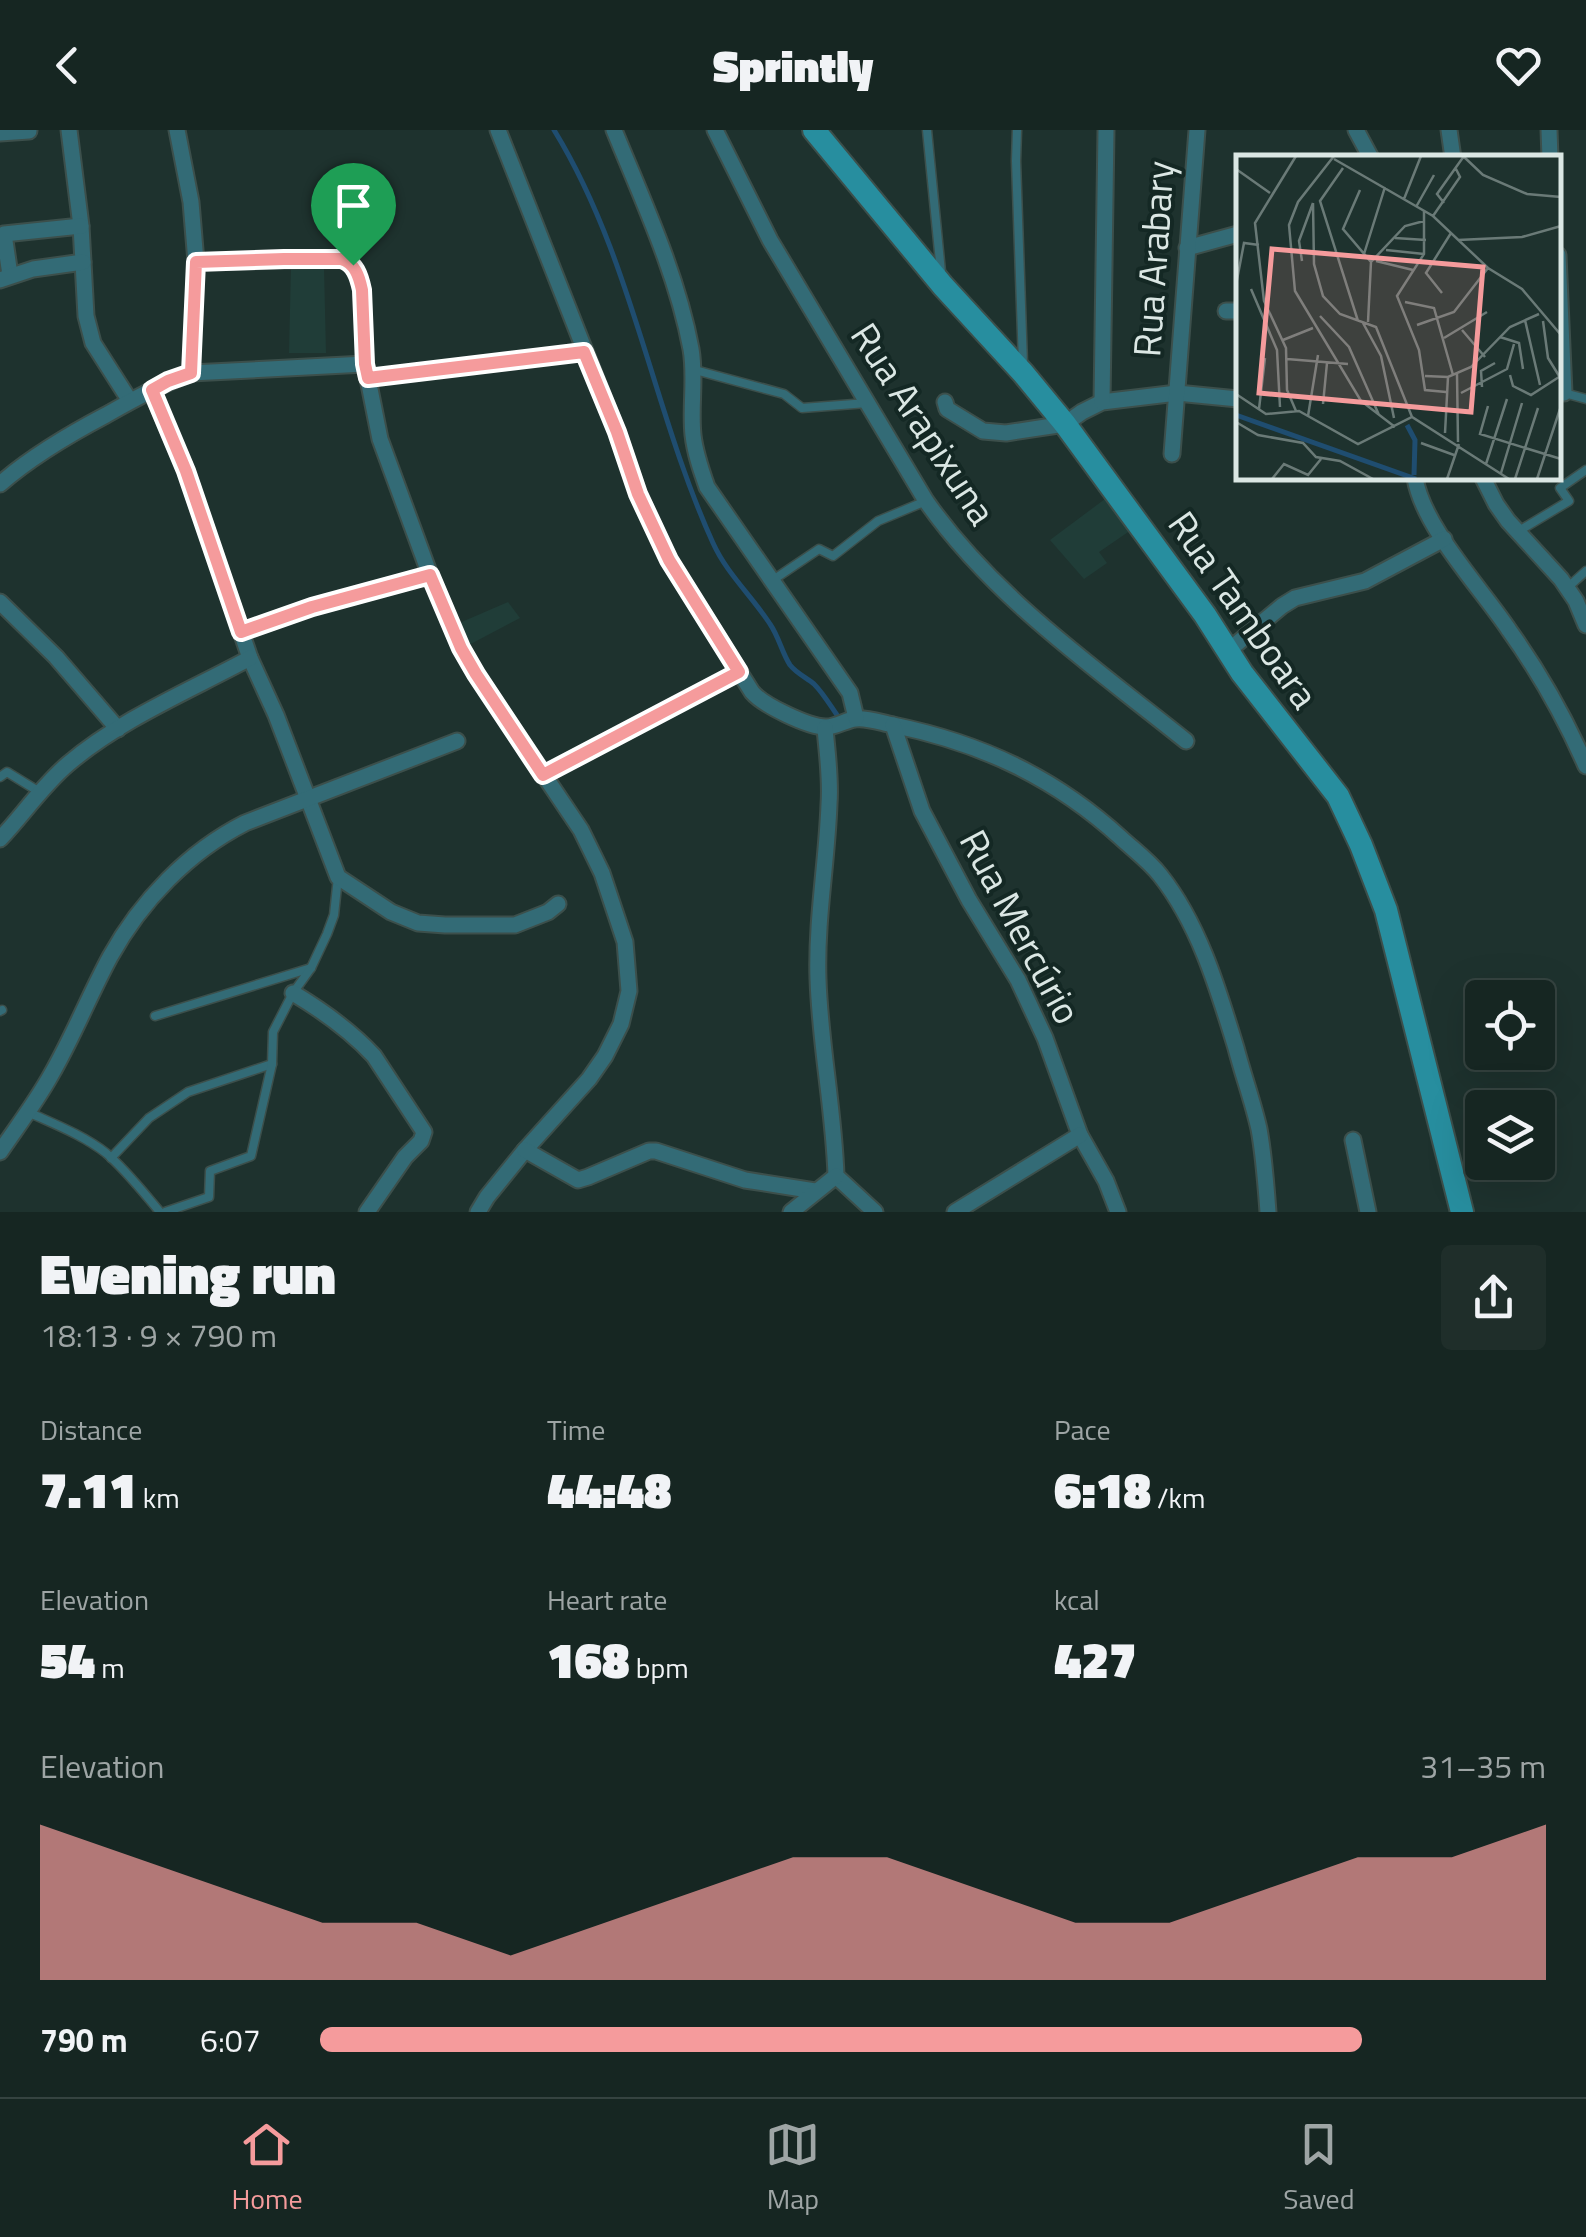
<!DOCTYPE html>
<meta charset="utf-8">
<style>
body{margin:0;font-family:"Titillium Web",sans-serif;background:#1f2e2a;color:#f1f3f6;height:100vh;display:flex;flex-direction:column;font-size:38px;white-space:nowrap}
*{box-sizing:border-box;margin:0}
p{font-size:32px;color:#9ea5a5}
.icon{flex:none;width:55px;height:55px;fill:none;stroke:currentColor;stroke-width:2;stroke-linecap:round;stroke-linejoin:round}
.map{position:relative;height:1082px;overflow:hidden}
.sheet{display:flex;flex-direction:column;background:#162622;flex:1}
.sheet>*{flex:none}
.controls{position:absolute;left:1465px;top:850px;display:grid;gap:20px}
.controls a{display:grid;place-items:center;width:90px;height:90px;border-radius:10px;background:#162622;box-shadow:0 10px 40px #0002,0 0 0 2px #354340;font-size:50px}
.pin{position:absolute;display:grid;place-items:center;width:85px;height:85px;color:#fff;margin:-102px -42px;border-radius:50% 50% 50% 0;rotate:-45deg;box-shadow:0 0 10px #0007}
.pin .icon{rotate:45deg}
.round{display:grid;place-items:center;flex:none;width:105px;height:105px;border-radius:10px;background:#1f2e2a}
.overview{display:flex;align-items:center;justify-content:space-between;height:170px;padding:0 40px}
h1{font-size:55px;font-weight:800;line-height:75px}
.metrics{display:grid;grid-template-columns:repeat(3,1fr);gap:15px;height:170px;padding:10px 40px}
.metrics div{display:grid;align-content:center}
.metrics b{font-size:50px;font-weight:800}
.metrics small{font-size:28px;font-weight:400}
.metrics p{font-size:28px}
.chart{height:280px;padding:20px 40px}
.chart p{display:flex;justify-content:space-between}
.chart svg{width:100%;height:180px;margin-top:10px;fill:#f59b9c;opacity:.7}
ul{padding:0 40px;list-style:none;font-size:32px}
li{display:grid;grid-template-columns:160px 120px 1fr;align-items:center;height:75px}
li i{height:25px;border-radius:12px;background:#f59b9c}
header{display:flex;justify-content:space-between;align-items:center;height:130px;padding:0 40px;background:#162622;font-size:45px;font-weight:800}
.menu{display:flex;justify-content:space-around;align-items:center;height:140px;border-top:2px solid #354340;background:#162622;font-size:28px;color:#9ea5a5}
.menu a{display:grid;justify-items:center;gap:5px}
.menu .selected{color:#f59b9c}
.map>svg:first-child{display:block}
.built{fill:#203d38}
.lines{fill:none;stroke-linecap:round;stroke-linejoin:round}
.stream{stroke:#1f4d70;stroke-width:5}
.lane-casing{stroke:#3c4f4b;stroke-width:11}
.street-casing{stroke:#3c4f4b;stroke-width:19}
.secondary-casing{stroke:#3c4f4b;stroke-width:26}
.lane{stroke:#336b76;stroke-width:8}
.street{stroke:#336b76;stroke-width:15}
.secondary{stroke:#278e9f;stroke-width:22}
.route-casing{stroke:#fff;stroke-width:20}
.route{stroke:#f59b9c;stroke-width:12}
.labels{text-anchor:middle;stroke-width:8;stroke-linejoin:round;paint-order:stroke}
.street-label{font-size:38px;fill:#dbe7e4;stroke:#142824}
.inset-river{fill:none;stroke:#1f4d70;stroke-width:5}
.inset-road{fill:none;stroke:#6a7a77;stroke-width:2.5}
.view{fill:#f59b9c;fill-opacity:0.15;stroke:#f59b9c;stroke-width:5}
.inset-edge{fill:none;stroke:#dbe7e4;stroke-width:5}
</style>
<header><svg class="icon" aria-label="back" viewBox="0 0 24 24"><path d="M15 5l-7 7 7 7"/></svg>Sprintly<svg class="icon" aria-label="heart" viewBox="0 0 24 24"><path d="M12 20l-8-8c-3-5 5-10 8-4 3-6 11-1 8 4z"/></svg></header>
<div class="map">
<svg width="1586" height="1082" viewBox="0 0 1586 1082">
<rect width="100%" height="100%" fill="#1e322e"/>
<!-- built -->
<g class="built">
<path d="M291 136 324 137 326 223H289Z"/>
<path d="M1109 366 1134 398 1099 422 1107 433 1084 449 1050 410Z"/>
<path d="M508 472 520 488 467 516 457 494Z"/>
</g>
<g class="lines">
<!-- stream -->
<path class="stream" d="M554 0C632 127 652 279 713 413 727 444 752 466 770 494 779 507 782 523 790 535 796 543 807 548 814 554 823 563 830 575 837 585"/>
<!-- lane casing -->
<g class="lane-casing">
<g id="lane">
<path d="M927 0 941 142"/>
<path d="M1017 0 1016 31 1023 234"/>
<path d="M695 240 784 264 802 278 867 273"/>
<path d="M368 248 585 222"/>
<path d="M1564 263 1586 269"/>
<path d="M1517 402 1569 371 1560 358 1586 340"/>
<path d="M773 450 819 419 833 426 878 391 926 371"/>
<path d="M1567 458 1586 441"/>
<path d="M543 645 738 543"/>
<path d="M0 647 7 642 38 661"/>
<path d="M0 881 2 880"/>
<path d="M155 886 311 838"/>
<path d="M28 982C54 994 83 1005 106 1023 126 1040 143 1062 160 1082"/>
<path d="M111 1028 149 988 188 962 272 934"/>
<path d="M165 1082 209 1067 210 1041 251 1026 272 934 273 902 293 863 311 838 327 804 334 785 338 747"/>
</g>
</g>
<!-- street casing -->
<g class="street-casing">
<g id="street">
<path d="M69 0 81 96 86 186 93 213 130 271"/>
<path d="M177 0 191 72 196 132 191 243"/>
<path d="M498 0 617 302 638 363 669 430 752 562C763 575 808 597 826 597 836 597 846 590 855 589 866 587 882 593 893 595 981 613 1054 647 1121 708 1134 720 1149 731 1160 745 1199 794 1218 859 1236 918 1243 945 1253 972 1259 999 1264 1026 1266 1054 1268 1082"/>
<path d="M614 0C643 71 677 144 691 219 696 247 690 277 693 305 695 323 701 340 707 357L850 563 856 588"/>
<path d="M715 0 770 110 926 371C994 468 1094 537 1186 611"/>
<path d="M1356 0 1371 28"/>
<path d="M1449 0 1453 28"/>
<path d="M1549 0 1550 28"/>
<path d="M0 3 29 1"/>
<path d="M1187 118 1238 104"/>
<path d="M1558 125 1564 263"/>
<path d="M196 132 341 129C355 133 359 146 362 160L365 234 380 309 430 445 461 518 476 544 581 700 602 743 625 812 629 861 621 894 605 926 589 949 525 1020 487 1067 478 1082"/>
<path d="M10 145 4 104 81 96"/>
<path d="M0 150 33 139 83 132"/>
<path d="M1226 181H1238"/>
<path d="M152 261 186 341 250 528 276 585 338 747 391 782 418 793 445 795H515L548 782 558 774"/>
<path d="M945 272 947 279 983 301 1006 303 1065 294 1082 282 1102 272 1177 263 1238 269"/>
<path d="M1102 272 1106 0"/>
<path d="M1172 324 1197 0"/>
<path d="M1415 348C1423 397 1481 458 1509 500 1539 542 1565 588 1586 636"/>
<path d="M1483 348 1496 374 1508 391 1561 449 1576 471 1586 495"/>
<path d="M0 354C32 326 68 305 106 285 134 269 161 254 191 243L365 234"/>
<path d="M0 472 56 527 118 599"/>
<path d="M241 502 312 477 430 445"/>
<path d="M1228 521 1282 476 1295 468 1365 451 1444 409"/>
<path d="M893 595 922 681 969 770 1018 850 1045 908 1080 1005 1106 1051 1118 1082"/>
<path d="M825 598C827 623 831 648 829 674 827 732 816 790 818 849 820 915 834 980 836 1046L875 1082"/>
<path d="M0 709C23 685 42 656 68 634 121 589 189 561 250 528"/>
<path d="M293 863C323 881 350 900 374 926L424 1002 421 1011 405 1027 367 1082"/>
<path d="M1353 1010 1368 1082"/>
<path d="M525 1020 578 1050 588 1047 649 1021H656L745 1050 815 1061"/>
<path d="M0 1022C17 997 36 972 51 945 73 907 89 866 110 827 141 771 188 722 245 693L457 611"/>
<path d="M791 1082 836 1046"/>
<path d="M955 1082 1080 1005"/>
</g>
</g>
<!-- secondary casing -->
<g class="secondary-casing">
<path id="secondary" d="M814 0 943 156 1023 243 1065 294 1205 485 1242 543 1338 666 1361 715 1386 780 1462 1082"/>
</g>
<!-- lane -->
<use href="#lane" class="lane"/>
<!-- street -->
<use href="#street" class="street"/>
<!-- secondary -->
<use href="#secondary" class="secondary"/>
</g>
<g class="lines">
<!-- route casing -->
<g class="route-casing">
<path id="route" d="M284 129H341C355 133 359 146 362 160L365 234 368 248 584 222 617 302 638 364 669 430 739 542 543 645 476 544 461 518 430 445 312 477 241 502 186 341 152 260 168 251 191 243 196 132Z"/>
</g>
<!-- route -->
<use href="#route" class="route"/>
</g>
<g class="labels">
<!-- street labels -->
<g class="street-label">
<text transform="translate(1154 129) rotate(-86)" y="13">Rua Arabary</text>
<text transform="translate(923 294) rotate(57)" y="13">Rua Arapixuna</text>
<text transform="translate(1243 480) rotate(55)" y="13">Rua Tamboara</text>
<text transform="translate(1020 797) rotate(62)" y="13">Rua Mercúrio</text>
</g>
</g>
<!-- overview -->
<g transform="translate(1236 25)">
<rect width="325" height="325" fill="#1e322e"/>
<path class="inset-river" d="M0 260 180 324M171 270 179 285 178 320"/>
<path class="inset-road" d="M60 1 19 68 28 146 50 193 51 235 60 256M98 1 62 47 53 70 59 136 125 246 159 272M227 1 247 20 291 39 325 42M98 4 197 61 252 113 286 134 325 180M107 13 84 46 122 166M0 14 34 38M124 35 107 74 135 107 132 167M168 44 185 1M77 48 78 109 87 141 104 159 140 172 176 262M208 48 201 39 228 1M180 52 198 20M188 56V99L161 141 183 195 189 235 210 237M197 61 224 22 220 14M159 83 190 85M222 85 286 82 325 71M150 95 188 99M128 99 149 32M66 106 63 86 77 48M140 106 177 115M135 107 169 71 188 66M0 130 8 88 23 90M15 134 41 195 44 252M206 138 190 118 215 78M169 147 198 153 217 220M84 161 113 192 143 260M289 165 304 230M307 166 312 203 325 224M127 168 145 201 158 263M181 170 218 157 252 113M226 175 249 202M264 182 283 188 287 214M208 183 251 157M47 185 77 173M51 204 112 209M221 219 222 287M274 220 277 231 295 240 323 222M189 221 212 222 235 212 274 172 303 159M246 232 245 216 259 208M225 238 271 214 278 189M0 239 30 259 63 256 122 289 176 262 273 324M87 249 91 208M252 251 244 279 325 304M23 254 29 203M72 261 82 200M0 267 22 280 67 288 80 302 104 306 137 324M209 278 212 222M185 288 218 300M250 309 271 244M265 318 286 248M36 324 48 309 72 320 85 304M211 324 223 289M279 324 302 253M301 324 324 254"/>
<path class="view" d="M36 94 247 112 235 257 23 238Z"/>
<rect width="325" height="325" class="inset-edge"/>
</g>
</svg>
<div class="controls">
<a><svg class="icon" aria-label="locate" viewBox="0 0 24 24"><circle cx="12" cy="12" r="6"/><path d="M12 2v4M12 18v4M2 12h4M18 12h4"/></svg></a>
<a><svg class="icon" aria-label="layers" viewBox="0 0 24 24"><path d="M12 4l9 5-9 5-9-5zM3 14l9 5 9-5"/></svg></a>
</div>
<div class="pin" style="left:353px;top:135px;background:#1e9e55"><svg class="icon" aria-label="arrive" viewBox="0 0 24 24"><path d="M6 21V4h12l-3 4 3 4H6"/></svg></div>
</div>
<section class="sheet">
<div class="overview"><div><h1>Evening run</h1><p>18:13 · 9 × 790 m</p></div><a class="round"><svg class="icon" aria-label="share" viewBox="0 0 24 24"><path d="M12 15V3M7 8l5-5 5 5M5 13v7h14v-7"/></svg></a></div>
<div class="metrics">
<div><p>Distance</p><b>7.11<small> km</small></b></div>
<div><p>Time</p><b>44:48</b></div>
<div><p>Pace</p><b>6:18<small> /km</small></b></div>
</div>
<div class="metrics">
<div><p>Elevation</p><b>54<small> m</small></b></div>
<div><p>Heart rate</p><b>168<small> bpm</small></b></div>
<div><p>kcal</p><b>427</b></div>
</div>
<div class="chart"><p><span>Elevation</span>31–35 m</p>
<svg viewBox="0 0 160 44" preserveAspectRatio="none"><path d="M0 44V6L10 14L20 22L30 30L40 30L50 38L60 30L70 22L80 14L90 14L100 22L110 30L120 30L130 22L140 14L150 14L160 6V44z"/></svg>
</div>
<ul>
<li><b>790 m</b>6:07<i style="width:85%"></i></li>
</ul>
</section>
<nav class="menu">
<a class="selected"><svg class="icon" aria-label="home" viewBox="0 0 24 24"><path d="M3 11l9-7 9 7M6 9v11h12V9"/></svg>Home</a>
<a><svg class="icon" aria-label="map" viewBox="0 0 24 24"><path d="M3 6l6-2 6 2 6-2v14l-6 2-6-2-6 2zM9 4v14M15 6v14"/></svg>Map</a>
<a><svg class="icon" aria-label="saved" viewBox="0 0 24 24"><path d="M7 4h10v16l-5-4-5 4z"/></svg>Saved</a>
</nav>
